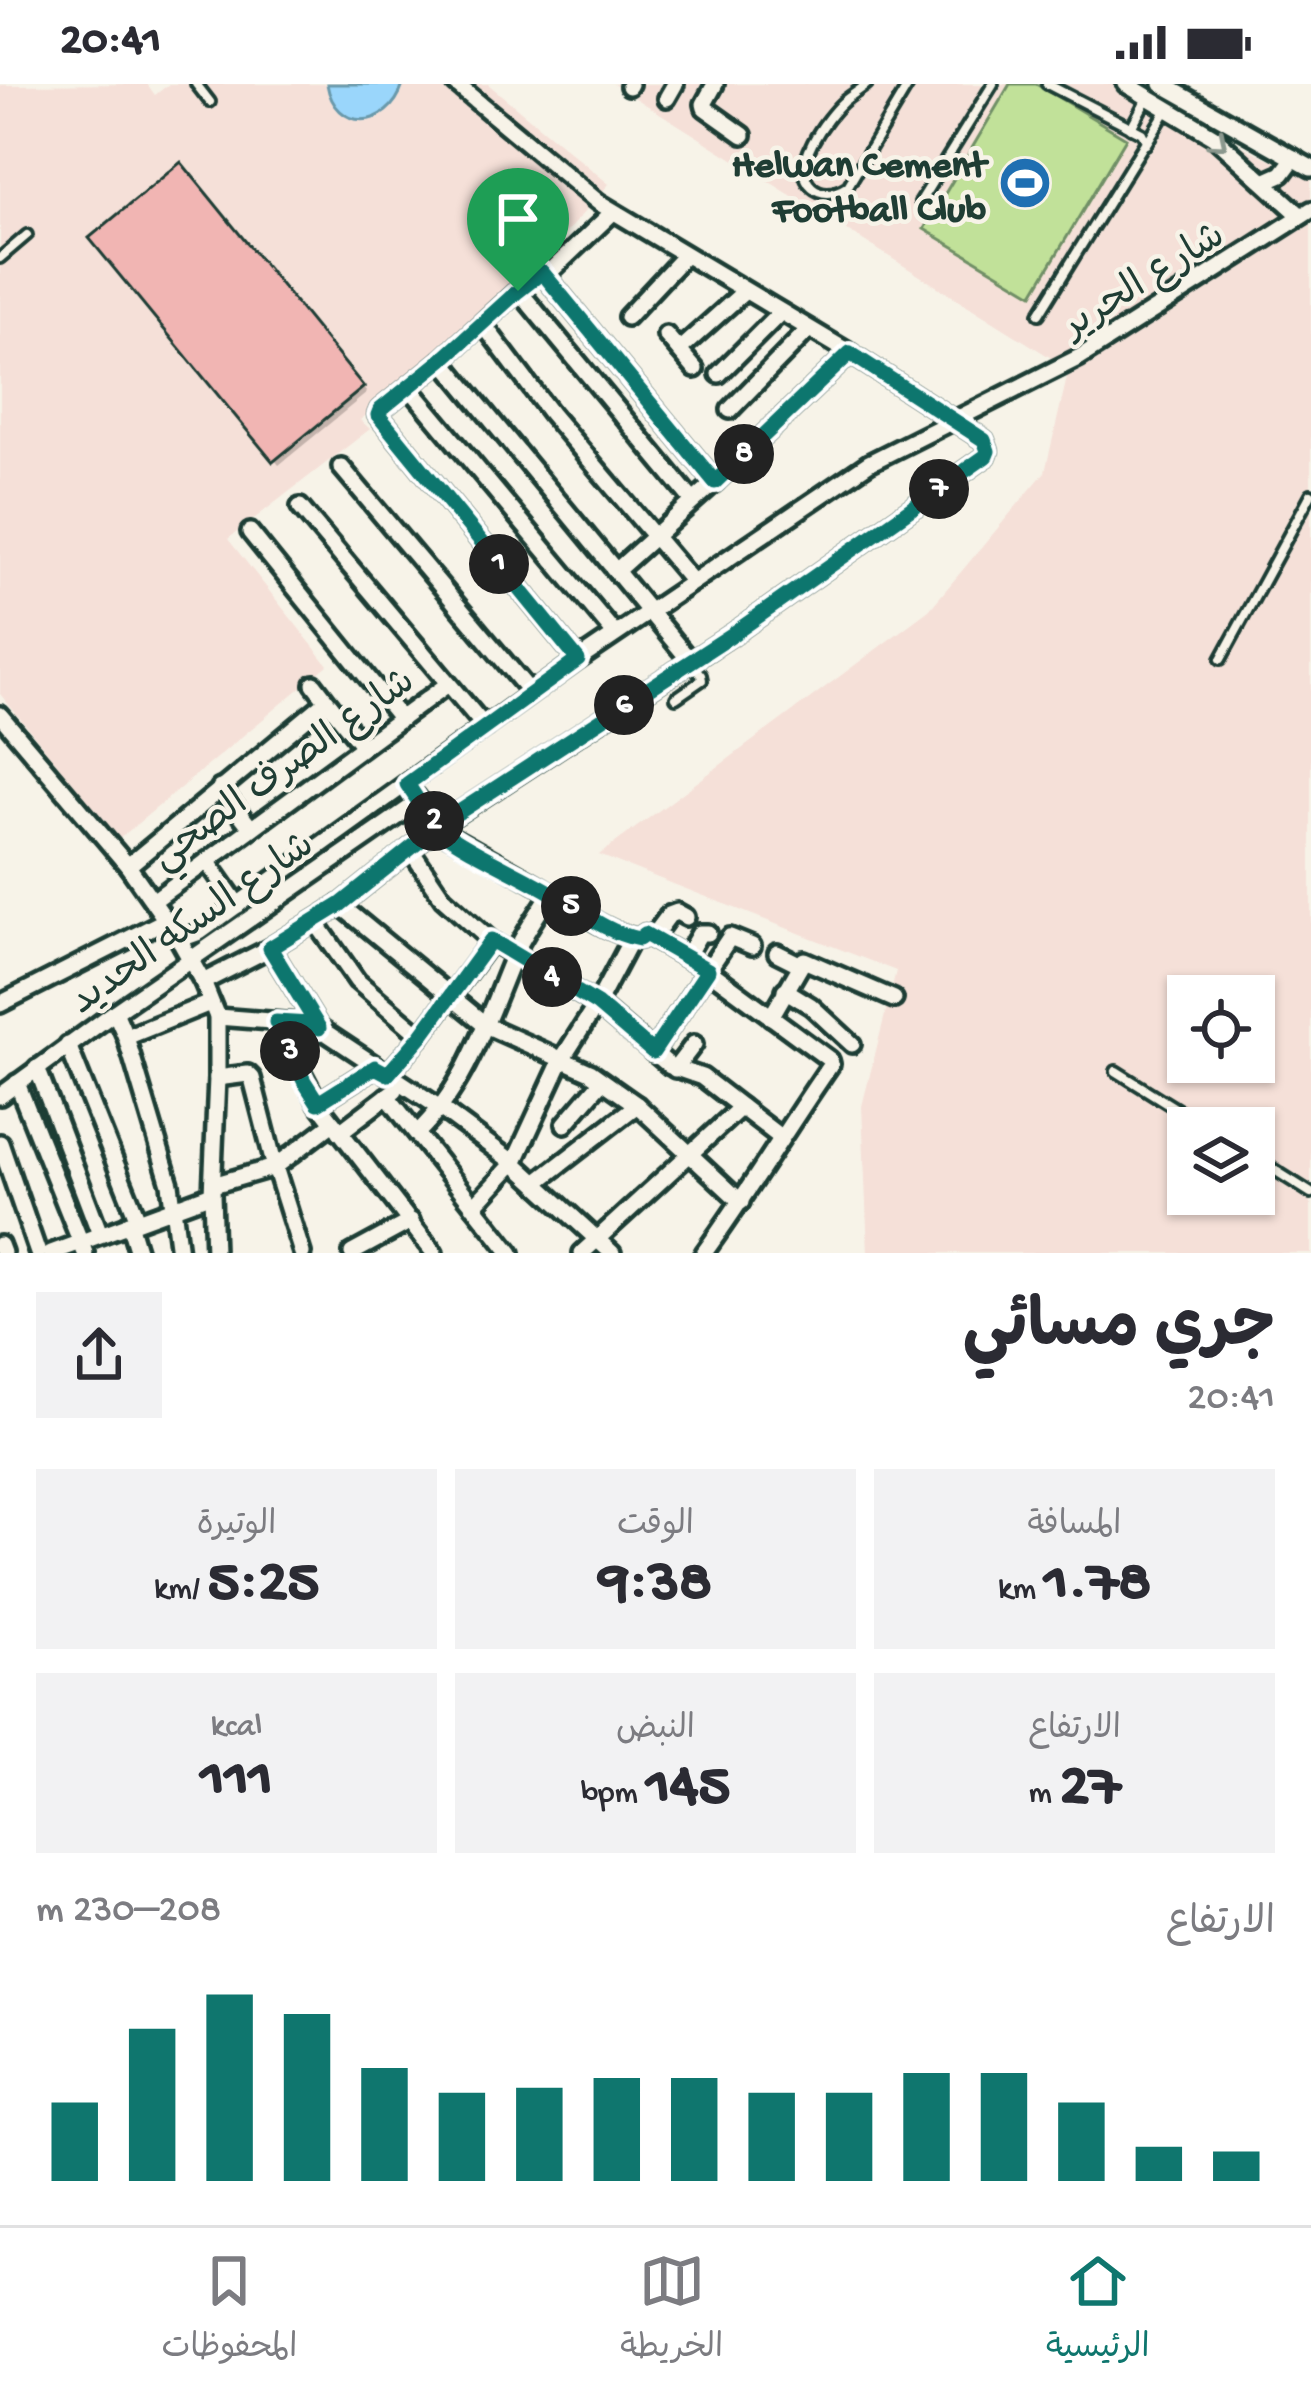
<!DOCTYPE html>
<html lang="ar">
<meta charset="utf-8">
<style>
body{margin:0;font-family:"Gochi Hand","Playpen Sans Arabic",sans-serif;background:#f2f2f3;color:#2b2b33;direction:rtl;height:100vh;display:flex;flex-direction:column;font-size:45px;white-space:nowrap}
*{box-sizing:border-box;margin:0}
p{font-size:39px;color:#7c7c81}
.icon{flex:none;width:66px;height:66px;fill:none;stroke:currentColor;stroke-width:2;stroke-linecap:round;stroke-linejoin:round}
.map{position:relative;height:1169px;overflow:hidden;direction:ltr}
.details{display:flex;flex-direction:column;background:#fff;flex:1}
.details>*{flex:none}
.tools{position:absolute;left:1167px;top:891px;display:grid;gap:24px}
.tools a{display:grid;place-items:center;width:108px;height:108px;border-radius:0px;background:#fff;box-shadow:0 3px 9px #0004;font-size:60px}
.pin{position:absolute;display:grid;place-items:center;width:102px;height:102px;color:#fff;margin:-123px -51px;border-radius:50% 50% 50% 0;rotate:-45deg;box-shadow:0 0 12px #0007}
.pin .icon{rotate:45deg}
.km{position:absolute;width:60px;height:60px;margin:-30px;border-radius:50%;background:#222;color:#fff;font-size:33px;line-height:60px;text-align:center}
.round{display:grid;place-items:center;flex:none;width:126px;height:126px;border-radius:0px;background:#f2f2f3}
.summary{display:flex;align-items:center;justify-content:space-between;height:204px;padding:0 36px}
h1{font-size:66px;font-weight:700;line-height:90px}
.figures{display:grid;grid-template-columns:repeat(3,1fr);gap:18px;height:204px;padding:12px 36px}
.figures div{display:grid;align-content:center;border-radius:0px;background:#f2f2f3;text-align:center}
.figures b{font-size:60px;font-weight:700}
.figures small{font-size:33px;font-weight:400}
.figures p{font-size:33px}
.chart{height:336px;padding:24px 36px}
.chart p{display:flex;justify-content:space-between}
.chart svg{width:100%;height:216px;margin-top:12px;stroke:#0f766e;stroke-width:6}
.status{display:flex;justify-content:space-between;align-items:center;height:84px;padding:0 60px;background:#fff;direction:ltr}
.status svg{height:33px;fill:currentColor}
.dock{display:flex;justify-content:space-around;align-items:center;height:168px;border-top:3px solid #e1e1e2;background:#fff;font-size:33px;color:#7c7c81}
.dock a{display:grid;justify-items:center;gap:6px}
.dock .active{color:#0f766e}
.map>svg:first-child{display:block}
.built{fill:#f5e0d8;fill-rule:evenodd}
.green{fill:#c1e199;stroke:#708f66;stroke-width:3}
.water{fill:#9ad6fb;stroke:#6999ab;stroke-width:3}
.shadow{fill:#0003}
.building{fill:#f1b5b3;stroke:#1f3d34;stroke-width:3}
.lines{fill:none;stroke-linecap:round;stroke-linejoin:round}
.lane-casing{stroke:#1f3d34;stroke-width:16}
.street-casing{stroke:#1f3d34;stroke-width:24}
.lane{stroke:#f7f3e8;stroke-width:8}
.street{stroke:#f7f3e8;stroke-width:15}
.oneway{stroke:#8b988e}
.route-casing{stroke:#fff;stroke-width:24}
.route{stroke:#0f766e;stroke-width:15}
.labels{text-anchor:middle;stroke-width:9;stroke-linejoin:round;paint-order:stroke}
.poi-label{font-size:39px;font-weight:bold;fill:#1f3d34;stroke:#f7f3e8;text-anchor:end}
.street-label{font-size:39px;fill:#1f3d34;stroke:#f7f3e8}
</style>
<div class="status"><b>20:41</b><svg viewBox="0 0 49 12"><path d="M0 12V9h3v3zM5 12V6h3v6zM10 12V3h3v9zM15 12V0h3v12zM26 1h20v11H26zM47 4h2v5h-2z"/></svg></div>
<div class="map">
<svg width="1311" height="1169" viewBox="0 0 1311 1169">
<rect width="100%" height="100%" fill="#f7f3e8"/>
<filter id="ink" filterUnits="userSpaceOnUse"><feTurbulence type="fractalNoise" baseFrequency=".00833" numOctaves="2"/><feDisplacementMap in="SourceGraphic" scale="24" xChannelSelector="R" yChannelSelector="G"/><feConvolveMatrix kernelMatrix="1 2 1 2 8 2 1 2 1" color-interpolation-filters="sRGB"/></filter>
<g filter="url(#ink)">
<!-- built -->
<g class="built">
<path d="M147 0 155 11 169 0H488L609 100 484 241 360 336 370 345 228 455 328 581 119 755 0 610V1Z"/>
<path d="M613 0H1114L1311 95V1169H868L862 1022 896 887 599 771 929 526 1045 388 1069 285ZM1188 912H1254V978H1188ZM1188 1044H1254V1110H1188Z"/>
</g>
<!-- green -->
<path class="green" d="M1010 0H1036L1126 54 1033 210 924 145Z"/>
<!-- water -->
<path class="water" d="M327 0H402L403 1C388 47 335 48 327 0Z"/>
<!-- shadow -->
<path class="shadow" d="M185 87 367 309 279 381 275 376Z"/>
<!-- building -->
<path class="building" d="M181 78 364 303 273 378 89 154Z"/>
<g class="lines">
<!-- lane casing -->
<g class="lane-casing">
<g id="lane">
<path d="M196 0 210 18"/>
<path d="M867 0C859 7 851 11 843 18 826 34 789 83 812 103 823 113 837 109 848 102L909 0"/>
<path d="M1131 44 1147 14"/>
<path d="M1146 60 1166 27"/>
<path d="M920 118 993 0"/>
<path d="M0 174 27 151"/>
<path d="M1039 230 1146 57 1142 49 1047 0"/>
<path d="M1221 575 1311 410"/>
<path d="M676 614 702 596 701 591 691 579"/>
<path d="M1116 987 1207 1044"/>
<path d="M1254 1073 1311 1109"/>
</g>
</g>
<!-- street casing -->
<g class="street-casing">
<g id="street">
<path d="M715 0 704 20 705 24 743 51"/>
<path d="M1126 0 1213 52 1301 132"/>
<path d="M1162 0 1311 84"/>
<path d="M629 2 630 0"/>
<path d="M667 14 675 0"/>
<path d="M1264 98 1282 90 1294 74"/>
<path d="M542 188 715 398"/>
<path d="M519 207 693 417"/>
<path d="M627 233 685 171"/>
<path d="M483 240 551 330 693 498"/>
<path d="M666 251 695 285"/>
<path d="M679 266 745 207"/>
<path d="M442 276 691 578"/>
<path d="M719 290 781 228"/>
<path d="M409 303 615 550"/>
<path d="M730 326 809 245"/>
<path d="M341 383 531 609"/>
<path d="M300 423 485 643"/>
<path d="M250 448 401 635"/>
<path d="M616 487 715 398 850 269"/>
<path d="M578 576 378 331 380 326 442 276 534 192 553 185 613 128"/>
<path d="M314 600 330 621"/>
<path d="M0 631 128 782 177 852 203 898 217 933V994L212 1110 214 1169"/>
<path d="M220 704 251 744"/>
<path d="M437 743 733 550 986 372 988 367 984 356 850 269 598 118 456 0"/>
<path d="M436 744C473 765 510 785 546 806 577 824 603 848 639 855L645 850 708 886 830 976 831 980C788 1042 749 1107 704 1169"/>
<path d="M410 765 443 814 491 857 597 920 670 982 702 993 780 1053"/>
<path d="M207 777 238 821"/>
<path d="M128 782 321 622 330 621 363 662"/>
<path d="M153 817 448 600"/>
<path d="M340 821 487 942 590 988 637 1021 741 1118"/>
<path d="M315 837 357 897 421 952"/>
<path d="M177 852H189L200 848 578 576 869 379 1080 273 1311 126"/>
<path d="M652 854 669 831 677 828 686 833"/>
<path d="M270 864 319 944"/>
<path d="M777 869 799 880"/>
<path d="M686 873 700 849H708"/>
<path d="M203 898 270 864 340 821 435 745 436 741 416 712"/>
<path d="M785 906 811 922 852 960"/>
<path d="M0 920 166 836"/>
<path d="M115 928 126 953 170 1100 179 1169"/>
<path d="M217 933 310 940 319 944 440 1024 514 1079 612 1169"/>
<path d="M771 933 804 876 894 915"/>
<path d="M276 939 318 1019 434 1169"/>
<path d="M126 953 210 919"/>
<path d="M68 961 138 1136"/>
<path d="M653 968 730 853 752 862"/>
<path d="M37 984 100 1150"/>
<path d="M675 985 694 960"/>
<path d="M388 990 421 952 491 857"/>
<path d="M217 994 248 990 252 994 275 1083 302 1169"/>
<path d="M17 999 85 1169"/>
<path d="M0 1012 115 928 420 717"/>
<path d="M387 1012 511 1169"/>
<path d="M318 1019 375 983"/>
<path d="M565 1040 602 997"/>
<path d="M340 1048 395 1006"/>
<path d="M417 1049C466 1003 487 935 512 875 522 852 538 830 551 809"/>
<path d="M0 1059 38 1169"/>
<path d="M536 1099 637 1021"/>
<path d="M213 1101 275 1083 333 1039"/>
<path d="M474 1122 514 1079 562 975 597 920 632 854"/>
<path d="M129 1139 138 1169"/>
<path d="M0 1161 3 1169"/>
<path d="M51 1169 212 1110"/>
<path d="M352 1169 411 1137"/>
<path d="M582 1169 741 1023"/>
</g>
</g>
<!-- lane -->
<use href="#lane" class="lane"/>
<!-- street -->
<use href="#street" class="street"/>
</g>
<!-- one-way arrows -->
<defs><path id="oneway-chevron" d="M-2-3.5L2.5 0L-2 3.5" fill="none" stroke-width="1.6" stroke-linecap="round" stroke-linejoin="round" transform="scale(3)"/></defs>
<use class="oneway" href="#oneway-chevron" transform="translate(1219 58) rotate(40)"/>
</g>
<g class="lines" filter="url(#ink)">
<!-- route casing -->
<g class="route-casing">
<path id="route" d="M518 207 442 276 380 326 378 331 578 576 407 700 436 744 340 821 270 864 319 944 310 940 276 938 304 997 318 1019 375 983 388 990 421 952 491 856 597 920 653 968 708 886 645 850 639 855C603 848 577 823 545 805 510 785 468 767 436 743L733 550 986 372 988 367 984 356 850 269 715 398 542 188 518 207"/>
</g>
<!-- route -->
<use href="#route" class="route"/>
</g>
<!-- icons -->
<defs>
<g id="stadium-disc" transform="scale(2.7)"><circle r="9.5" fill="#1f6fb2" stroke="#f7f3e8"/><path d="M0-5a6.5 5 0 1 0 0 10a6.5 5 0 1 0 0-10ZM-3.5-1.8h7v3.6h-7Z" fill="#fff"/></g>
</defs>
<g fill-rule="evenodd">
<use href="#stadium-disc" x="1025" y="99"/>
</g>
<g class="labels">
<!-- poi labels -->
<g class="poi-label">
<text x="986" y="91">Helwan Cement<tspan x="986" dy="45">Football Club</tspan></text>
</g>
<!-- street labels -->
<g class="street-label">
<text transform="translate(1142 193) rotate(-32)" y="14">شارع الحرير</text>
<text transform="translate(281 682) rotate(-36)" y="14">شارع الصرف الصحي</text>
<text transform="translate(190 836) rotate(-35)" y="14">شارع السكه الحديد</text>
</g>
</g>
</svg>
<div class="tools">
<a><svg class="icon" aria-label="locate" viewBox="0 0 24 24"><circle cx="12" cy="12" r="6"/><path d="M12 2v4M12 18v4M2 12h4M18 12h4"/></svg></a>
<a><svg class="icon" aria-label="layers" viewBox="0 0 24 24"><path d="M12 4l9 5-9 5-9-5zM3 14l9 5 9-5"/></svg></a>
</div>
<div class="pin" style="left:518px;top:207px;background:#1e9e55"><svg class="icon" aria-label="arrive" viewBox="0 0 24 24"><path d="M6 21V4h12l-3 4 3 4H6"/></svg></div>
<b class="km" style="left:499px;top:480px">1</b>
<b class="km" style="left:434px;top:737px">2</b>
<b class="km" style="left:290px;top:967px">3</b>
<b class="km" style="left:552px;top:893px">4</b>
<b class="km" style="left:571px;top:822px">5</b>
<b class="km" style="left:624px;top:621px">6</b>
<b class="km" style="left:939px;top:405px">7</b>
<b class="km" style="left:744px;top:370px">8</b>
</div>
<section class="details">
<div class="summary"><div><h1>جري مسائي</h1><p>20:41</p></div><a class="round"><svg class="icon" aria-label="share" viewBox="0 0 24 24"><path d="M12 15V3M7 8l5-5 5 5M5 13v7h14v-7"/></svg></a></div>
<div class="figures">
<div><p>المسافة</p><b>1.78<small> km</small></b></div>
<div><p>الوقت</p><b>9:38</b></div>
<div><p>الوتيرة</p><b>5:25<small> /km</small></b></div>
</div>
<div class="figures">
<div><p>الارتفاع</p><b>27<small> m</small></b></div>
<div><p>النبض</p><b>145<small> bpm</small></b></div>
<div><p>kcal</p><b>111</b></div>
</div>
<div class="chart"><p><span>الارتفاع</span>208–230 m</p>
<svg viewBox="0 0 160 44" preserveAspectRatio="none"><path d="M5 44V28M15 44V13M25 44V6M35 44V10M45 44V21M55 44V26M65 44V25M75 44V23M85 44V23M95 44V26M105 44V26M115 44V22M125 44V22M135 44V28M145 44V37M155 44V38"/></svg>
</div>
</section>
<nav class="dock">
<a class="active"><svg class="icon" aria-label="home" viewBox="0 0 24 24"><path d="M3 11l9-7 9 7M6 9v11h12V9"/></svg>الرئيسية</a>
<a><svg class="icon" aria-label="map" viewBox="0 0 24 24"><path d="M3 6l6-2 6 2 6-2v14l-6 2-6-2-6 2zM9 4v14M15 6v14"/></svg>الخريطة</a>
<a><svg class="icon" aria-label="saved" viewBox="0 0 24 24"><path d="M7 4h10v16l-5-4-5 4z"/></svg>المحفوظات</a>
</nav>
